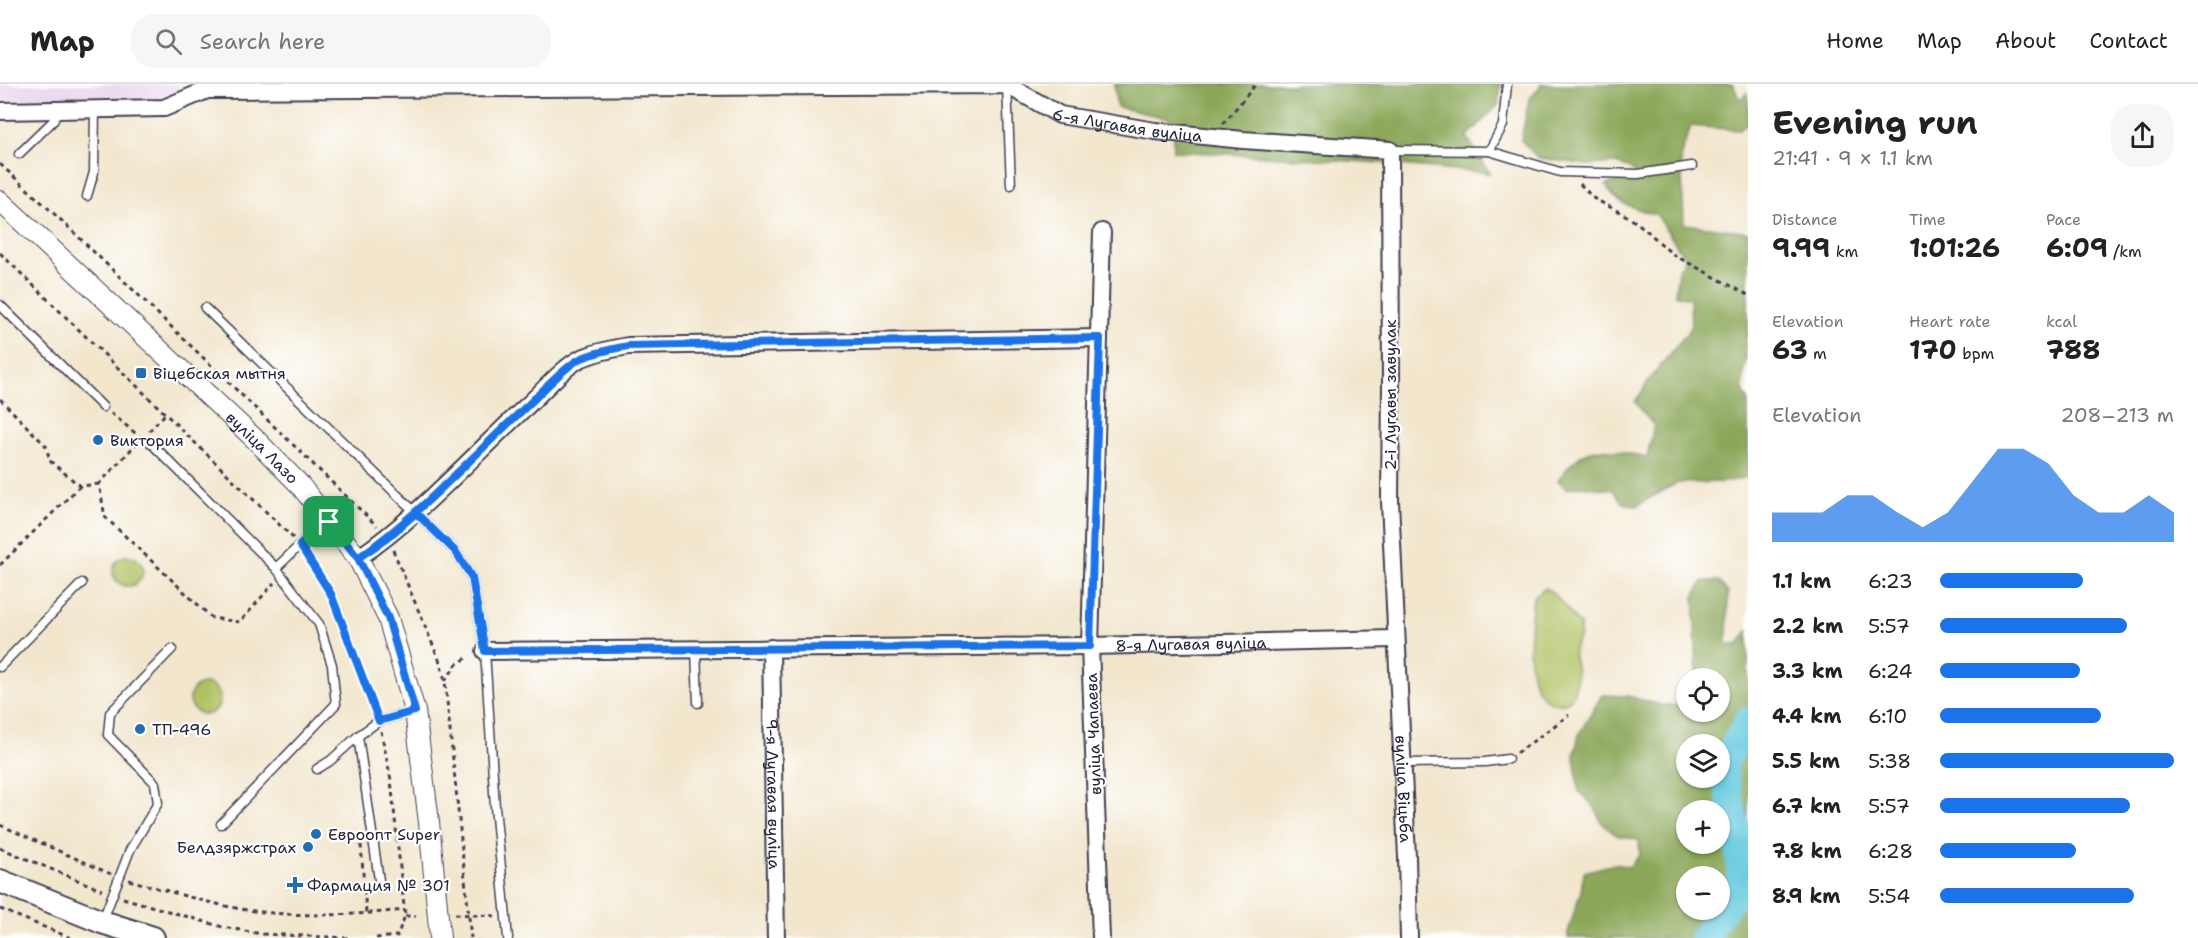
<!DOCTYPE html>
<meta charset="utf-8">
<style>
body{margin:0;font-family:"Shantell Sans",sans-serif;background:#f6f6f6;color:#222;height:100vh;display:flex;flex-direction:column;font-size:22px;white-space:nowrap}
*{box-sizing:border-box;margin:0}
p{font-size:20px;color:#767676}
.icon{flex:none;width:33px;height:33px;fill:none;stroke:currentColor;stroke-width:2;stroke-linecap:round;stroke-linejoin:round}
.map{position:relative;flex:1;overflow:hidden}
.sheet{display:flex;flex-direction:column;background:#fff;width:450px}
.sheet>*{flex:none}
.controls{position:absolute;left:1676px;top:584px;display:grid;gap:12px}
.controls a{display:grid;place-items:center;width:54px;height:54px;border-radius:50%;background:#fff;box-shadow:0 2px 4px #0004;font-size:30px}
.pin{position:absolute;display:grid;place-items:center;width:51px;height:51px;color:#fff;margin:-26px;border-radius:12px;box-shadow:0 3px 9px #0006}
.round{display:grid;place-items:center;flex:none;width:63px;height:63px;border-radius:24px;background:#f6f6f6}
.headline{display:flex;align-items:center;justify-content:space-between;height:102px;padding:0 24px}
h1{font-size:33px;font-weight:700;line-height:45px}
.stats{display:grid;grid-template-columns:repeat(3,1fr);gap:9px;height:102px;padding:6px 24px}
.stats div{display:grid;align-content:center}
.stats b{font-size:26px;font-weight:700}
.stats small{font-size:16px;font-weight:400}
.stats p{font-size:16px}
.chart{height:168px;padding:12px 24px}
.chart p{display:flex;justify-content:space-between}
.chart svg{width:100%;height:108px;margin-top:6px;fill:#1a73e8;opacity:.7}
ul{padding:0 24px;list-style:none;font-size:20px}
li{display:grid;grid-template-columns:96px 72px 1fr;align-items:center;height:45px}
li i{height:15px;border-radius:8px;background:#1a73e8}
header{display:flex;align-items:center;gap:36px;box-sizing:border-box;height:84px;padding:0 30px;background:#fff;border-bottom:2px solid #e0e0e0}
header strong{font-size:28px}
nav{display:flex;gap:33px;margin-inline-start:auto;font-size:21px}
.search{width:420px;height:54px;background:#f6f6f6;display:flex;align-items:center;gap:15px;box-sizing:border-box;padding:0 21px;border-radius:24px;color:#767676;font-size:22px}
main{display:flex;flex:1;min-height:0}
.map>svg:first-child{display:block}
.built{fill:#e9d2ed}
.green{fill:#b0c164;stroke:#697250;stroke-width:1.5}
.forest{fill:#8ca75a;stroke:#57644a;stroke-width:1.5;fill-rule:evenodd}
.lines{fill:none;stroke-linecap:round;stroke-linejoin:round}
.river{stroke:#61c8de;stroke-width:27}
.service-casing{stroke:#413f51;stroke-width:11}
.minor-casing{stroke:#413f51;stroke-width:20}
.tertiary-casing{stroke:#413f51;stroke-width:22}
.secondary-casing{stroke:#413f51;stroke-width:26}
.path{stroke:#413f51;stroke-width:3;stroke-dasharray:4.5 4.5;stroke-linecap:butt}
.service{stroke:#fff;stroke-width:8}
.minor{stroke:#fff;stroke-width:16}
.tertiary{stroke:#fff;stroke-width:20}
.secondary{stroke:#fff;stroke-width:22}
.route-casing{stroke:#fff;stroke-width:12}
.route{stroke:#1a73e8;stroke-width:8}
.poi-dot{fill:#1f6fb2;stroke:#fff;stroke-width:2}
.labels{text-anchor:middle;stroke-width:4.5;stroke-linejoin:round;paint-order:stroke}
.street-label{font-size:16px;fill:#22223b;stroke:#fff}
.poi-label{font-size:16px;fill:#22223b;stroke:#fff;text-anchor:start}
</style>
<header>
<strong>Map</strong>
<div class="search"><svg class="icon" aria-label="search" viewBox="0 0 24 24"><circle cx="10" cy="10" r="6"/><path d="M15 15l6 6"/></svg>Search here</div>
<nav><a>Home</a><a>Map</a><a>About</a><a>Contact</a></nav>
</header>
<main>
<div class="map">
<svg width="1748" height="854" viewBox="0 0 1748 854">
<rect width="100%" height="100%" fill="#fff"/>
<filter id="ink" filterUnits="userSpaceOnUse"><feTurbulence type="fractalNoise" baseFrequency=".0167" numOctaves="2"/><feDisplacementMap in="SourceGraphic" scale="12" xChannelSelector="R" yChannelSelector="G"/><feConvolveMatrix kernelMatrix="1 2 1 2 8 2 1 2 1" color-interpolation-filters="sRGB"/></filter>
<filter id="wash" filterUnits="userSpaceOnUse"><feTurbulence type="fractalNoise" baseFrequency=".008" numOctaves="4" result="noise"/><feDisplacementMap in="SourceGraphic" scale="24" xChannelSelector="R" yChannelSelector="G"/><feGaussianBlur stdDeviation="1.35" result="paint"/><feColorMatrix in="noise" values="0 0 0 0 0 0 0 0 0 0 0 0 0 0 0 0 0 1.4 0 .05"/><feComposite in="paint" operator="in"/></filter>
<g filter="url(#wash)">
<rect width="100%" height="100%" fill="#f2e6cd"/>
<!-- built -->
<path class="built" d="M0 0H177L178 8 160 19 0 16Z"/>
<!-- green -->
<g class="green">
<circle cx="128" cy="487" r="15"/>
<path d="M1546 504C1561 514 1568 528 1580 541V551L1573 568 1577 587 1576 602 1571 616C1560 621 1556 622 1546 615 1521 597 1531 539 1533 513Z"/>
<circle cx="205" cy="615" r="15"/>
</g>
<!-- forest -->
<g class="forest">
<path d="M1114 0H1501L1498 21 1467 53 1490 89 1368 78 1173 67 1175 36 1117 23Z"/>
<path d="M1541 0H1733L1739 15 1748 9V40L1738 46 1691 42 1681 70 1684 140 1748 148V249C1743 256 1747 264 1746 273 1746 286 1737 304 1748 315V393L1726 398 1677 399 1636 422 1623 419 1613 406 1581 402 1566 405 1558 396C1589 353 1603 366 1647 373L1654 342 1635 318 1652 292 1691 244 1690 215 1675 210 1678 186 1686 176 1657 131C1640 126 1613 120 1606 101L1619 96 1635 93 1634 87 1616 79 1589 81 1538 74 1521 56 1529 15 1540 4Z"/>
<path d="M1703 497H1719L1728 509 1727 560 1738 561 1748 547V854H1568V848L1581 807 1584 788 1615 780 1629 783 1640 771 1639 756 1616 751 1602 739 1593 721 1579 708 1574 672 1579 650 1602 611 1628 612 1664 622 1686 621V627H1719V594H1697L1694 513ZM1686 660H1719V693H1686ZM1686 726H1719V759H1686ZM1686 792H1719V825H1686Z"/>
</g>
<g class="lines">
<!-- river -->
<path class="river" d="M1703 854 1741 802 1737 747 1723 682 1748 636"/>
</g>
</g>
<g filter="url(#ink)">
<g class="lines">
<!-- service casing -->
<g class="service-casing">
<g id="service">
<path d="M1007 1 1011 101"/>
<path d="M1390 66 1489 67 1560 88 1638 90 1692 82"/>
<path d="M1489 67 1503 41 1507 0"/>
<path d="M19 70 54 36 56 25"/>
<path d="M87 112 94 88 95 25"/>
<path d="M0 221 103 323"/>
<path d="M205 224 456 468 472 494 485 567 495 723 508 854"/>
<path d="M150 358 276 484"/>
<path d="M696 565 698 619"/>
<path d="M0 583 82 499"/>
<path d="M1403 679 1485 678 1508 675"/>
<path d="M317 685 330 677 358 652"/>
<path d="M221 740 336 620 332 581 319 540 276 484 300 461 329 438"/>
<path d="M380 803 358 652 379 637 415 627"/>
<path d="M102 838 130 766 158 719 155 699 108 651 110 629 172 565"/>
</g>
</g>
<!-- minor casing -->
<g class="minor-casing">
<g id="minor">
<path id="s1" d="M0 27 164 24 207 6 1007 1 1060 31 1155 47 1243 56 1390 66 1391 299 1390 417 1407 773 1409 854"/>
<path d="M358 474C421 431 472 372 528 321 541 309 565 282 580 275 595 268 611 265 628 262L1099 254"/>
<path id="s2" d="M771 564 776 854"/>
<path id="s3" d="M485 567 1090 562 1395 555"/>
<path d="M1101 854 1090 562 1102 148"/>
</g>
</g>
<!-- tertiary casing -->
<g class="tertiary-casing">
<g id="tertiary">
<path id="s4" d="M0 117 256 356 299 400 358 474 388 534 415 627 429 738 440 854"/>
</g>
</g>
<!-- secondary casing -->
<g class="secondary-casing">
<path id="secondary" d="M0 797 102 838 153 854"/>
</g>
<!-- path -->
<g class="path">
<path d="M1223 40 1256 0"/>
<path d="M0 80 63 138 377 442"/>
<path d="M1580 100 1593 114 1627 132 1644 144 1672 170 1748 211"/>
<path d="M0 169 293 454"/>
<path d="M0 315 46 362 50 377 80 402 99 400"/>
<path d="M111 329 140 353"/>
<path d="M149 347 166 329"/>
<path d="M138 358 99 400 105 433 212 534 240 538 274 499"/>
<path d="M393 466 440 578 445 597 471 854"/>
<path d="M306 471 331 510 375 626"/>
<path d="M0 481 80 402"/>
<path d="M445 597 457 580 470 572"/>
<path d="M1517 669 1569 631"/>
<path d="M0 741 111 790"/>
<path d="M361 761 366 829"/>
<path d="M0 764 102 806"/>
<path d="M129 796C173 808 217 823 262 828 311 833 356 831 404 826"/>
<path d="M123 814 223 843 262 850 350 854"/>
<path d="M0 825 71 854"/>
<path d="M455 830 495 832"/>
<path d="M405 832H416"/>
<path d="M376 854 397 852 405 832 391 696 381 647"/>
</g>
<!-- service -->
<use href="#service" class="service"/>
<!-- minor -->
<use href="#minor" class="minor"/>
<!-- tertiary -->
<use href="#tertiary" class="tertiary"/>
<!-- secondary -->
<use href="#secondary" class="secondary"/>
</g>
</g>
<g class="lines" filter="url(#ink)">
<!-- route casing -->
<g class="route-casing">
<path id="route" d="M329 438 300 461 331 510 379 637 415 627 388 534 358 474 386 455 416 429 456 468 472 494 485 567 1090 562 1100 254 628 262C612 265 595 268 580 275 565 282 541 309 528 321 472 372 421 430 358 474L329 438"/>
</g>
<!-- route -->
<use href="#route" class="route"/>
</g>
<!-- markers -->
<g class="poi-dot">
<rect x="135" y="283" width="12" height="12" rx="3"/>
<circle cx="98" cy="356" r="6"/>
<circle cx="140" cy="645" r="6"/>
<circle cx="316" cy="750" r="6"/>
<circle cx="308" cy="763" r="6"/>
<path d="M292 792h6v6h6v6h-6v6h-6v-6h-6v-6h6z"/>
</g>
<g class="labels">
<!-- street labels -->
<g class="street-label">
<text dy="6" stroke="none"><textPath href="#s1" startOffset="1140">6-я Лугавая вуліца</textPath></text>
<text transform="translate(1390 311) rotate(-90)" y="6">2-і Лугавы завулак</text>
<text dy="6" stroke="none"><textPath href="#s4" startOffset="360">вуліца Лазо</textPath></text>
<text dy="6" stroke="none"><textPath href="#s3" startOffset="706">8-я Лугавая вуліца</textPath></text>
<text transform="translate(1093 650) rotate(-92)" y="6">вуліца Чапаева</text>
<text dy="6" stroke="none"><textPath href="#s1" startOffset="2043">вуліца Віцьба</textPath></text>
<text dy="6" stroke="none"><textPath href="#s2" startOffset="146">9-я Лугавая вуліца</textPath></text>
</g>
<!-- poi labels -->
<g class="poi-label">
<text x="153" y="295">Віцебская мытня</text>
<text x="110" y="362">Виктория</text>
<text x="152" y="651">ТП-496</text>
<text x="328" y="756">Евроопт Super</text>
<text x="296" y="769" text-anchor="end">Белдзяржстрах</text>
<text x="307" y="807">Фармация № 301</text>
</g>
</g>
</svg>
<div class="controls">
<a><svg class="icon" aria-label="locate" viewBox="0 0 24 24"><circle cx="12" cy="12" r="6"/><path d="M12 2v4M12 18v4M2 12h4M18 12h4"/></svg></a>
<a><svg class="icon" aria-label="layers" viewBox="0 0 24 24"><path d="M12 4l9 5-9 5-9-5zM3 14l9 5 9-5"/></svg></a>
<a>+</a>
<a>−</a>
</div>
<div class="pin" style="left:329px;top:438px;background:#1e9e55"><svg class="icon" aria-label="arrive" viewBox="0 0 24 24"><path d="M6 21V4h12l-3 4 3 4H6"/></svg></div>
</div>
<section class="sheet">
<div class="headline"><div><h1>Evening run</h1><p>21:41 · 9 × 1.1 km</p></div><a class="round"><svg class="icon" aria-label="share" viewBox="0 0 24 24"><path d="M12 15V3M7 8l5-5 5 5M5 13v7h14v-7"/></svg></a></div>
<div class="stats">
<div><p>Distance</p><b>9.99<small> km</small></b></div>
<div><p>Time</p><b>1:01:26</b></div>
<div><p>Pace</p><b>6:09<small> /km</small></b></div>
</div>
<div class="stats">
<div><p>Elevation</p><b>63<small> m</small></b></div>
<div><p>Heart rate</p><b>170<small> bpm</small></b></div>
<div><p>kcal</p><b>788</b></div>
</div>
<div class="chart"><p><span>Elevation</span>208–213 m</p>
<svg viewBox="0 0 160 44" preserveAspectRatio="none"><path d="M0 44V32L10 32L20 32L30 25L40 25L50 32L60 38L70 32L80 19L90 6L100 6L110 12L120 25L130 32L140 32L150 25L160 32V44z"/></svg>
</div>
<ul>
<li><b>1.1 km</b>6:23<i style="width:61%"></i></li>
<li><b>2.2 km</b>5:57<i style="width:80%"></i></li>
<li><b>3.3 km</b>6:24<i style="width:60%"></i></li>
<li><b>4.4 km</b>6:10<i style="width:69%"></i></li>
<li><b>5.5 km</b>5:38<i style="width:100%"></i></li>
<li><b>6.7 km</b>5:57<i style="width:81%"></i></li>
<li><b>7.8 km</b>6:28<i style="width:58%"></i></li>
<li><b>8.9 km</b>5:54<i style="width:83%"></i></li>
</ul>
</section>
</main>
